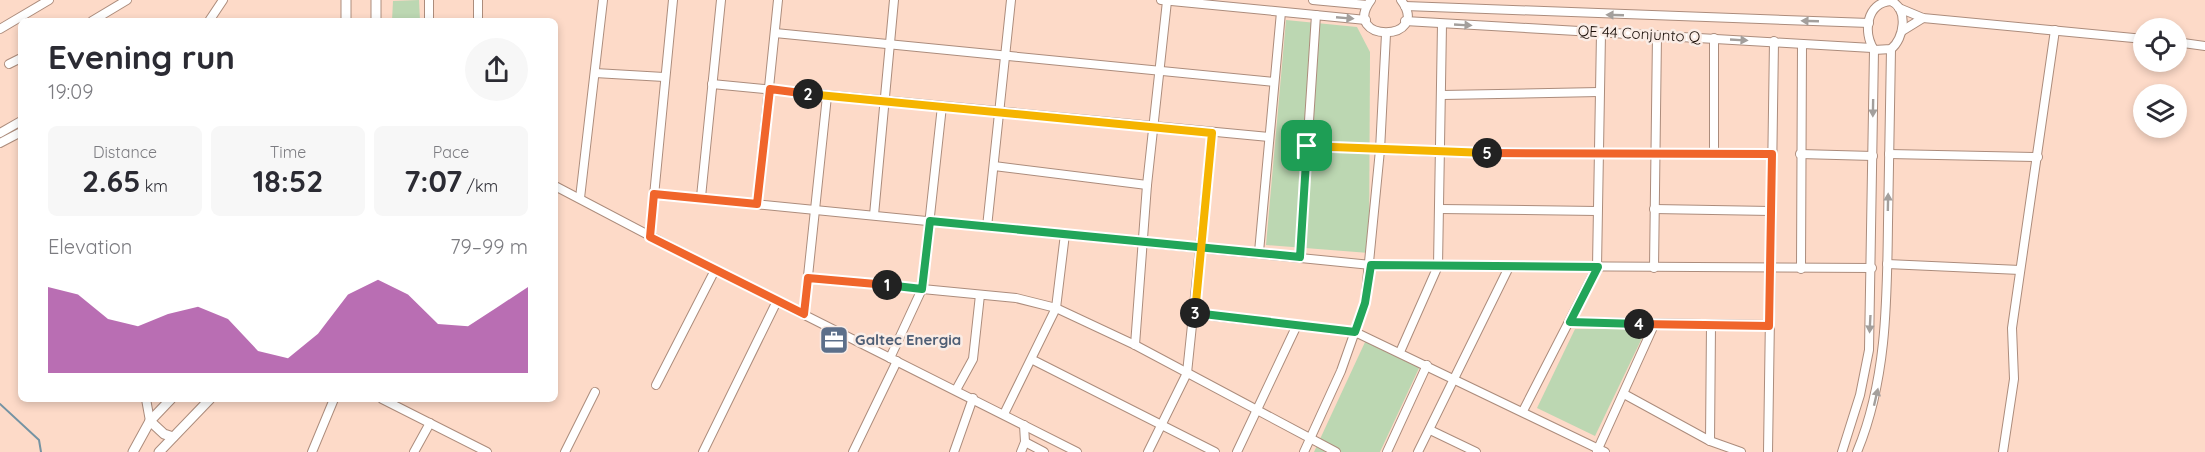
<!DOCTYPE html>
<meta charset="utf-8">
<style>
body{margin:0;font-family:Quicksand,sans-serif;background:#f7f7f7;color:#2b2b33;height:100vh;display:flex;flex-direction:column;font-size:22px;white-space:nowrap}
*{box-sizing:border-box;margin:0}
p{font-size:20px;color:#7c7c81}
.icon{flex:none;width:33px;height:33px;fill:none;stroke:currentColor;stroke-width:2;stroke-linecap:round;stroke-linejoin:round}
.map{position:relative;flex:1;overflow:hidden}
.drawer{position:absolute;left:18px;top:18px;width:540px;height:384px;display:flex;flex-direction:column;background:#fff;border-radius:9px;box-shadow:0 3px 9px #0003}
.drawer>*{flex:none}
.controls{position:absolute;left:2133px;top:18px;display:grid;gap:12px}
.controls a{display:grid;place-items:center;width:54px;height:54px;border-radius:50%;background:#fff;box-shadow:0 3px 9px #0003;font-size:30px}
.pin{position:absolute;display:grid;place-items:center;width:51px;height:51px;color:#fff;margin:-26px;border-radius:12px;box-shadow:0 3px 9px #0006}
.km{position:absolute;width:30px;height:30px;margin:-15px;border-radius:50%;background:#222;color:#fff;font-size:16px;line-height:30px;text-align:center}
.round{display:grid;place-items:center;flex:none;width:63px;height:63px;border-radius:32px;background:#f7f7f7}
.summary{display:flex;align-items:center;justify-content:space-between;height:102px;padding:0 30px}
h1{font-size:33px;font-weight:800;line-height:45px}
.stats{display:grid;grid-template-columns:repeat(3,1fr);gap:9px;height:102px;padding:6px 30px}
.stats div{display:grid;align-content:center;border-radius:9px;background:#f7f7f7;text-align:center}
.stats b{font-size:30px;font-weight:800}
.stats small{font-size:16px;font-weight:400}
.stats p{font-size:16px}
.chart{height:168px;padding:12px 30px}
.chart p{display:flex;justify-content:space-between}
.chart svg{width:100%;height:108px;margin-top:6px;fill:#9c3293;opacity:.7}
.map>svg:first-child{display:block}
.green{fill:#bcd7b2}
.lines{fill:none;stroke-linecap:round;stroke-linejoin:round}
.stream{stroke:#7593a3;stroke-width:2}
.minor-casing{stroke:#ac8c7c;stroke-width:10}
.major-casing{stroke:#ac8c7c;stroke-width:11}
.minor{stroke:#fff;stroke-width:8}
.major{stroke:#fff;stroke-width:9}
.oneway{fill:#a39f9c}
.split-1-casing{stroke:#fff;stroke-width:12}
.split-2-casing{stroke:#fff;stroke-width:12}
.split-3-casing{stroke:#fff;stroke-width:12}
.split-4-casing{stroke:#fff;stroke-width:12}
.split-5-casing{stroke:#fff;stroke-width:12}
.split-6-casing{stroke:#fff;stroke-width:12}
.split-1{stroke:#22a559;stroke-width:8}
.split-2{stroke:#f0652b;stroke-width:8}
.split-3{stroke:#f5b400;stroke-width:8}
.split-4{stroke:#22a559;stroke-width:8}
.split-5{stroke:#f0652b;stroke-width:8}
.split-6{stroke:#f5b400;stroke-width:8}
.labels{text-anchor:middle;stroke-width:5;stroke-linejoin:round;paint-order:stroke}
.street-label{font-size:15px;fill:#190e08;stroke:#faece5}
.service-label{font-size:15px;font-weight:bold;fill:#4e5e75;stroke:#faece5;text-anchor:start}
</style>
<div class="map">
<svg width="2205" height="452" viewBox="0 0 2205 452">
<rect width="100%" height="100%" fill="#fddac8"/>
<!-- green -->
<g class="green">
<path d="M419 0 420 21H392L393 1Z"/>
<path d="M1286 20 1357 27 1370 52 1369 253 1266 245Z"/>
<path d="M1575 329H1641L1643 336 1595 436 1537 408Z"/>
<path d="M1366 340 1420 366 1380 452H1314Z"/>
</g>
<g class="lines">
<!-- stream -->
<path class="stream" d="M0 404 39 440 41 452"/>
<!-- minor casing -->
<g class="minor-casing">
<g id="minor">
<path d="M429 0V21"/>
<path d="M1161 0 1366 20"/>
<path d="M1313 0 1367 5"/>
<path d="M1371 0C1339 43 1433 43 1401 0"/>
<path d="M1891 1C1909 9 1904 39 1891 49L1874 50C1863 32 1866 3 1891 1Z"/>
<path d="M1405 6 1869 23"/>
<path d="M1899 8 1923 18 2144 39"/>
<path d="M92 21 127 0"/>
<path d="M209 21 223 0"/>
<path d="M478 21V0"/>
<path d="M1405 21 1872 48"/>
<path d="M0 29 49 0"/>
<path d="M1902 31 1923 18"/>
<path d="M775 33 1274 82"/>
<path d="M2176 42 2205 46"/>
<path d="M9 64 21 58"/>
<path d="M595 73 664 77"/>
<path d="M712 84 1269 137"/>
<path d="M1442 95 1599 92"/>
<path d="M0 133 21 121"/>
<path d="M0 143 21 132"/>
<path d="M1307 146 1441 152 1772 154"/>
<path d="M1714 152V38"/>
<path d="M1800 154 1873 156"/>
<path d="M1889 154 2038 157"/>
<path d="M994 166 1147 185"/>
<path d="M555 186 715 270 1077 452"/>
<path d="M654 194 1371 265 1872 268"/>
<path d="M701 197 721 0"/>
<path d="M580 198 603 0"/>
<path d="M757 204 778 0"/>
<path d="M1440 209 1597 211"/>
<path d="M1654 209 1771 211"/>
<path d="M874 215 894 0"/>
<path d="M987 227 1011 0"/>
<path d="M650 237 673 0"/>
<path d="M1259 252 1281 12"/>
<path d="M1300 257 1316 15"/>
<path d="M1887 264 2020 270"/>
<path d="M1654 268 1657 35"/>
<path d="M1801 269 1802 44"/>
<path d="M808 278 1016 298 1056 308 1135 345 1336 452"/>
<path d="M804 314 827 96"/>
<path d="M1195 314 1355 332 1605 452"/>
<path d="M1570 322 1769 325"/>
<path d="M1135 345 1147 185 1167 1"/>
<path d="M1400 352 1438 266 1442 24"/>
<path d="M890 358 922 289 942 106"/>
<path d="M1033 360 1215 452"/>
<path d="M656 385 715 270"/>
<path d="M956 390 973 359 980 295"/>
<path d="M1624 394 1710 441 1741 452"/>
<path d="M146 399 150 421"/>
<path d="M382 399 487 452"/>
<path d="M1523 411 1597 267 1601 33"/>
<path d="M1004 414 1056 308 1065 234"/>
<path d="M1430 430 1476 452"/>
<path d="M1710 441 1711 325"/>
<path d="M1025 442 1044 452"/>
<path d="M1597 451 1654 325"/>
<path d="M312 452 334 399"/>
<path d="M414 452 430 423"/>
<path d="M565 452 595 392"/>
<path d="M703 452 777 301"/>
<path d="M853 452 897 361"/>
<path d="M954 452 973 398"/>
<path d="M1021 452 1025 442 1024 425"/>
<path d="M1148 452 1187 373 1212 133"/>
<path d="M1237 452 1297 325"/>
<path d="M1304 452 1341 371 1365 303 1380 150 1386 34"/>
<path d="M1387 452 1427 365"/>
<path d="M1418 452 1509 267"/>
<path d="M1768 452 1774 41"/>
<path d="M1842 452 1860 395 1869 350 1874 50"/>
<path d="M1857 452C1887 380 1887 300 1888 223 1889 165 1890 107 1891 49"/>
<path d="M2003 452 2014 379 2012 328 2055 30"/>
</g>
</g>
<!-- major casing -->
<g class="major-casing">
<g id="major">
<path d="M346 0V21"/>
<path d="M376 0V21"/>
<path d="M150 421 164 434 173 437"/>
<path d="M133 452 150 421 171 399"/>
<path d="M159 452 210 399"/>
</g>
</g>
<!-- minor -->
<use href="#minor" class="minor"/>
<!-- major -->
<use href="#major" class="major"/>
</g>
<!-- one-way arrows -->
<defs><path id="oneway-solid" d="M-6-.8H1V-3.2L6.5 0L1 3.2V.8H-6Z" transform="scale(1.5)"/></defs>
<g class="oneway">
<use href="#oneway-solid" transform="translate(1615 15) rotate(-178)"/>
<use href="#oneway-solid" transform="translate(1345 18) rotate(5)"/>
<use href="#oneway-solid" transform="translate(1810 21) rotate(-178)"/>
<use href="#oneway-solid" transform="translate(1463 25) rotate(3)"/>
<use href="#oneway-solid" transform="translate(1739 40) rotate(3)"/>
<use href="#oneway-solid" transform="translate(1873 108) rotate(91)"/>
<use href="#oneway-solid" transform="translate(1888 202) rotate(-89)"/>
<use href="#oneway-solid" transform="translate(1870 324) rotate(93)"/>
<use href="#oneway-solid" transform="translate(1876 397) rotate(-77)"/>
</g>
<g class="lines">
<!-- split-1 casing -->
<g class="split-1-casing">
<path id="split-1" d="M887 285 922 289 930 221 1300 257 1307 146"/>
</g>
<!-- split-2 casing -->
<g class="split-2-casing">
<path id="split-2" d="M808 94 770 89 757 204 654 194 650 237 804 314 808 278 887 285"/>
</g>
<!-- split-3 casing -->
<g class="split-3-casing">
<path id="split-3" d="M808 94 1212 133 1195 313"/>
</g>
<!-- split-4 casing -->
<g class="split-4-casing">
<path id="split-4" d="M1195 313 1355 332 1365 303 1371 265 1598 267 1570 322 1639 324"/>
</g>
<!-- split-5 casing -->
<g class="split-5-casing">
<path id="split-5" d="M1487 153 1772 154 1769 326 1639 324"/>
</g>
<!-- split-6 casing -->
<g class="split-6-casing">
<path id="split-6" d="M1307 146 1487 153"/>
</g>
<!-- split-1 -->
<use href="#split-1" class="split-1"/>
<!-- split-2 -->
<use href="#split-2" class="split-2"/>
<!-- split-3 -->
<use href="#split-3" class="split-3"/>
<!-- split-4 -->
<use href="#split-4" class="split-4"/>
<!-- split-5 -->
<use href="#split-5" class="split-5"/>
<!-- split-6 -->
<use href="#split-6" class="split-6"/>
</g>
<!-- icons -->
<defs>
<g id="office-square" transform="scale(1.5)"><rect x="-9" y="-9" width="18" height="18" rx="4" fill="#5c6f8a" stroke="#faece5"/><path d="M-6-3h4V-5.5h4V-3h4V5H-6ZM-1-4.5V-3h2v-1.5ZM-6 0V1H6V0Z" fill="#fff"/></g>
</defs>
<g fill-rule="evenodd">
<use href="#office-square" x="834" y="340"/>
</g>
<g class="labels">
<!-- street labels -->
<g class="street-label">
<text transform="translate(1639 34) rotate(3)" y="5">QE 44 Conjunto Q</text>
</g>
<!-- service labels -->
<g class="service-label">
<text x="855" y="345">Galtec Energia</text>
</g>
</g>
</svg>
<div class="controls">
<a><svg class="icon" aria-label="locate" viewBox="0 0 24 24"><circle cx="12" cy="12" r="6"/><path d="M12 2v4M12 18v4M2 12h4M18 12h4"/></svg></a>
<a><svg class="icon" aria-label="layers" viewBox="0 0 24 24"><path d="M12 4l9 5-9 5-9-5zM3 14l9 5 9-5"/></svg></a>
</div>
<div class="pin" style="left:1307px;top:146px;background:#1e9e55"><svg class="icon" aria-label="arrive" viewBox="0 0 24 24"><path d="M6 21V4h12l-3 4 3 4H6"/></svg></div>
<b class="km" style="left:887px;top:285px">1</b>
<b class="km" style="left:808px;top:94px">2</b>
<b class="km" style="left:1195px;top:313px">3</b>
<b class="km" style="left:1639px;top:324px">4</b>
<b class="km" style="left:1487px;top:153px">5</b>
<section class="drawer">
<div class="summary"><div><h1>Evening run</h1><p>19:09</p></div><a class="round"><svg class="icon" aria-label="share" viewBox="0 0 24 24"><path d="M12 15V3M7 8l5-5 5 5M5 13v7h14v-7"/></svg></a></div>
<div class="stats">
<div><p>Distance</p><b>2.65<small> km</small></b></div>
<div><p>Time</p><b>18:52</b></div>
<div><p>Pace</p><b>7:07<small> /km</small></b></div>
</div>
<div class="chart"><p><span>Elevation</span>79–99 m</p>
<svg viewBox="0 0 160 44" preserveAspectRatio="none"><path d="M0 44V9L10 12L20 22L30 25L40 20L50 17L60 22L70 35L80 38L90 28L100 12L110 6L120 12L130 24L140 25L150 17L160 9V44z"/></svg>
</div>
</section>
</div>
